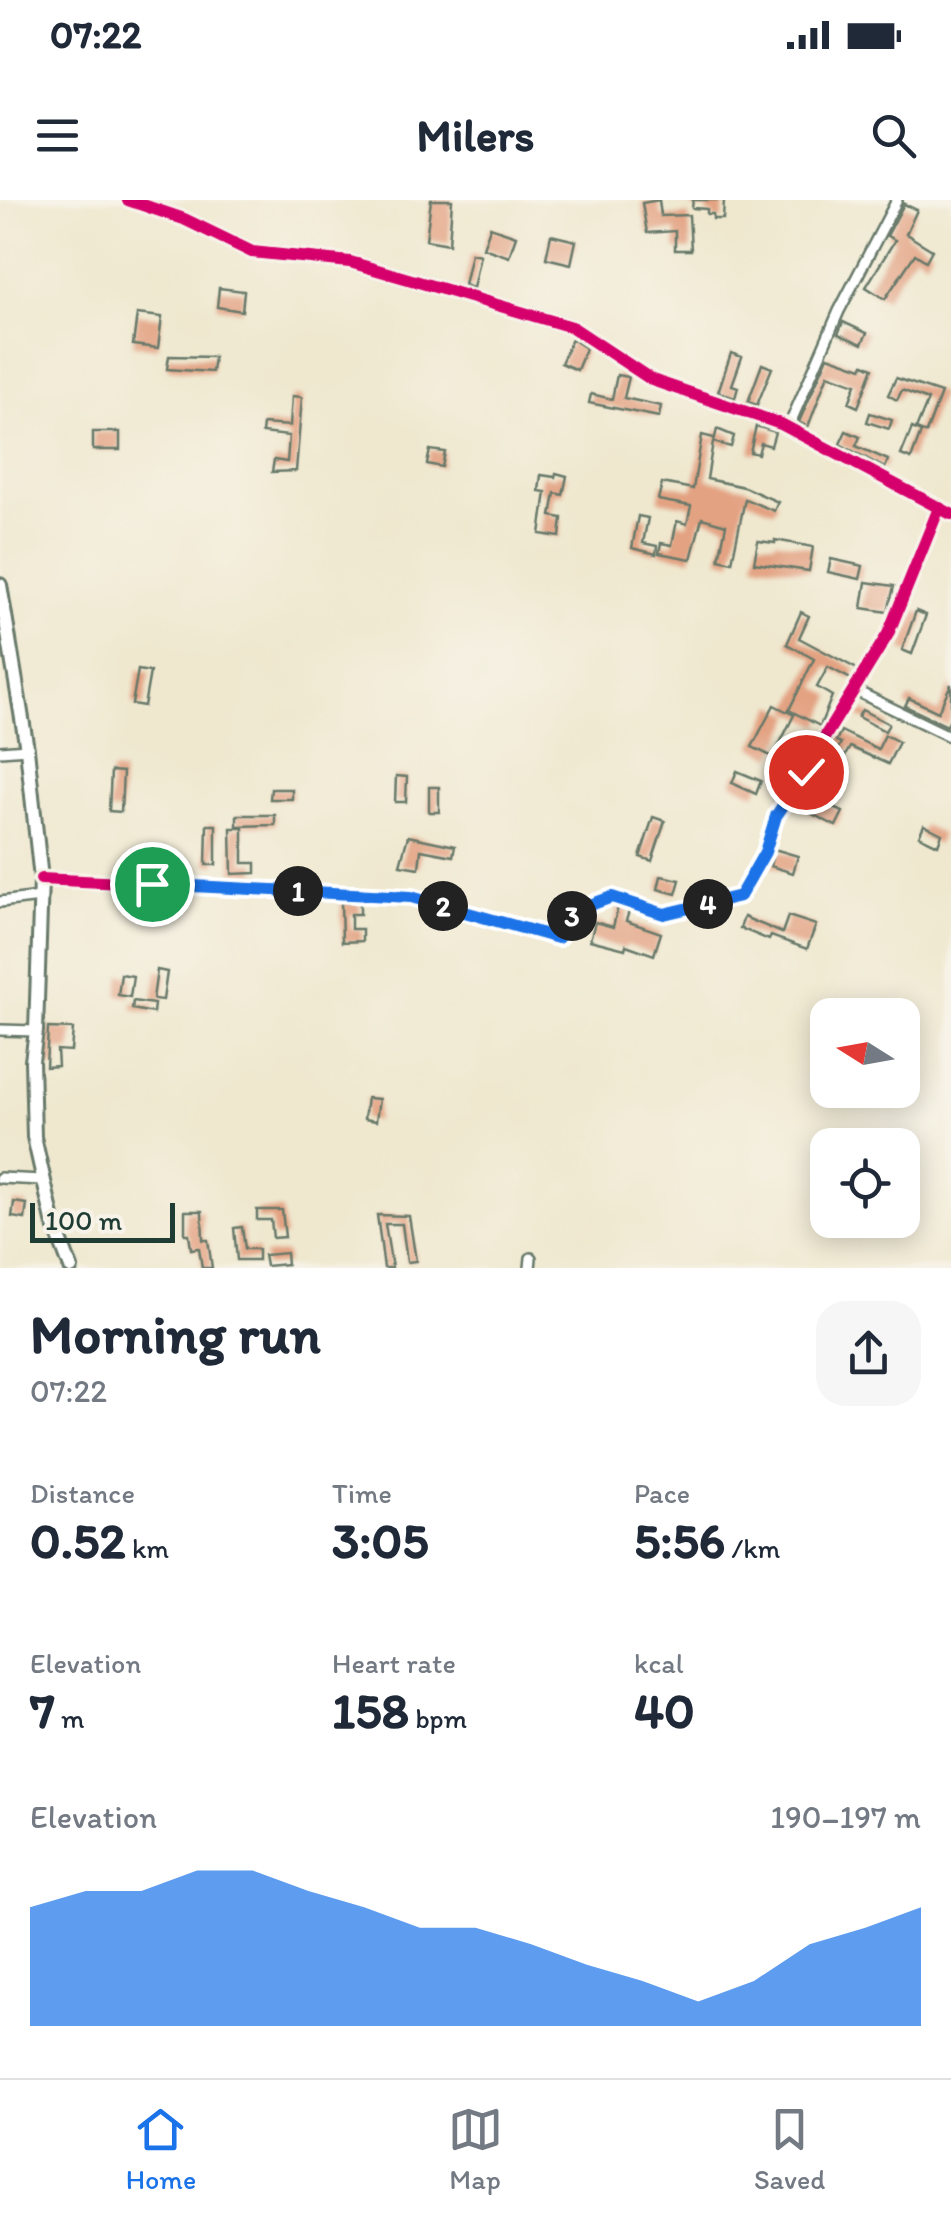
<!DOCTYPE html>
<meta charset="utf-8">
<style>
body{margin:0;font-family:Itim,sans-serif;background:#f6f6f7;color:#1f2937;height:100vh;display:flex;flex-direction:column;font-size:38px;white-space:nowrap}
*{box-sizing:border-box;margin:0}
p{font-size:32px;color:#747a83}
.icon{flex:none;width:55px;height:55px;fill:none;stroke:currentColor;stroke-width:2;stroke-linecap:round;stroke-linejoin:round}
.map{position:relative;height:1068px;overflow:hidden}
.side{display:flex;flex-direction:column;background:#fff;flex:1}
.side>*{flex:none}
.needle{width:65px;rotate:281deg}
.tools{position:absolute;left:810px;top:798px;display:grid;gap:20px}
.tools a{display:grid;place-items:center;width:110px;height:110px;border-radius:20px;background:#fff;box-shadow:0 5px 25px #0003;font-size:50px}
.scale{position:absolute;left:30px;bottom:25px;width:145px;box-sizing:border-box;padding-left:10px;border:5px solid #1f3d34;border-top:0;font-size:28px;line-height:35px;white-space:nowrap;color:#1f3d34;-webkit-text-stroke:8px #f7f3e8;paint-order:stroke}
.pin{position:absolute;display:grid;place-items:center;width:85px;height:85px;color:#fff;margin:-42px;border:5px solid #fff;border-radius:50%;box-shadow:0 2px 10px #0007}
.km{position:absolute;width:50px;height:50px;margin:-25px;border-radius:50%;background:#222;color:#fff;font-size:28px;line-height:50px;text-align:center}
.round{display:grid;place-items:center;flex:none;width:105px;height:105px;border-radius:30px;background:#f6f6f7}
.headline{display:flex;align-items:center;justify-content:space-between;height:170px;padding:0 30px}
h1{font-size:55px;font-weight:700;line-height:75px}
.figures{display:grid;grid-template-columns:repeat(3,1fr);gap:15px;height:170px;padding:10px 30px}
.figures div{display:grid;align-content:center}
.figures b{font-size:50px;font-weight:700}
.figures small{font-size:28px;font-weight:400}
.figures p{font-size:28px}
.chart{height:280px;padding:20px 30px}
.chart p{display:flex;justify-content:space-between}
.chart svg{width:100%;height:180px;margin-top:10px;fill:#1a73e8;opacity:.7}
.status{display:flex;justify-content:space-between;align-items:center;height:70px;padding:0 50px;background:#fff;direction:ltr}
.status svg{height:28px;fill:currentColor}
header{display:flex;justify-content:space-between;align-items:center;height:130px;padding:0 30px;background:#fff;font-size:45px;font-weight:700}
.dock{display:flex;justify-content:space-around;align-items:center;height:140px;border-top:2px solid #e0e1e3;background:#fff;font-size:28px;color:#747a83}
.dock a{display:grid;justify-items:center;gap:5px}
.dock .selected{color:#1a73e8}
.map>svg:first-child{display:block}
.building{fill:#e3a282}
.lines{fill:none;stroke-linecap:round;stroke-linejoin:round}
.street-casing{stroke:#68796a;stroke-width:14}
.secondary-casing{stroke:#68796a;stroke-width:18}
.street{stroke:#fff;stroke-width:9}
.secondary{stroke:#fff;stroke-width:12}
.cycleway-casing{stroke:#f7f3e8;stroke-width:19}
.cycleway{stroke:#d6006c;stroke-width:12}
.route-casing{stroke:#fff;stroke-width:20}
.route{stroke:#1a73e8;stroke-width:12}
</style>
<div class="status"><b>07:22</b><svg viewBox="0 0 49 12"><path d="M0 12V9h3v3zM5 12V6h3v6zM10 12V3h3v9zM15 12V0h3v12zM26 1h20v11H26zM47 4h2v5h-2z"/></svg></div>
<header><svg class="icon" aria-label="menu" viewBox="0 0 24 24"><path d="M4 6h16M4 12h16M4 18h16"/></svg>Milers<svg class="icon" aria-label="search" viewBox="0 0 24 24"><circle cx="10" cy="10" r="6"/><path d="M15 15l6 6"/></svg></header>
<div class="map">
<svg width="951" height="1068" viewBox="0 0 951 1068">
<rect width="100%" height="100%" fill="#f7f3e8"/>
<filter id="ink" filterUnits="userSpaceOnUse"><feTurbulence type="fractalNoise" baseFrequency=".01" numOctaves="2"/><feDisplacementMap in="SourceGraphic" scale="20" xChannelSelector="R" yChannelSelector="G"/><feConvolveMatrix kernelMatrix="1 2 1 2 8 2 1 2 1" color-interpolation-filters="sRGB"/></filter>
<filter id="wash" filterUnits="userSpaceOnUse"><feTurbulence type="fractalNoise" baseFrequency=".0048" numOctaves="4" result="noise"/><feDisplacementMap in="SourceGraphic" scale="40" xChannelSelector="R" yChannelSelector="G"/><feGaussianBlur stdDeviation="2.25" result="paint"/><feColorMatrix in="noise" values="0 0 0 0 0 0 0 0 0 0 0 0 0 0 0 0 0 1.4 0 .05"/><feComposite in="paint" operator="in"/></filter>
<g filter="url(#wash)">
<rect width="100%" height="100%" fill="#efe8cf"/>
<g id="blocks">
<!-- building -->
<g class="building">
<path d="M431 0H452L449 44 426 40Z"/>
<path d="M659 0 661 16 689 15 691 50H675V31L647 33 642 3Z"/>
<path d="M693 0H724L723 19H713V14H707V9L692 8Z"/>
<path d="M904 4 917 10 906 34 932 50 926 61 915 54 885 99 866 87 895 40 887 36Z"/>
<path d="M490 27 516 36 509 57 483 48Z"/>
<path d="M551 35 576 41 571 64 546 58Z"/>
<path d="M471 53 480 55 473 88 464 85Z"/>
<path d="M219 88 244 91 242 111 217 107Z"/>
<path d="M137 114 162 117 158 148 133 145Z"/>
<path d="M843 122 867 133 862 144 838 134Z"/>
<path d="M572 139 586 148 577 170 561 163Z"/>
<path d="M731 153 742 157 732 185 738 187 735 198 718 192Z"/>
<path d="M169 156 214 157 212 172 167 169Z"/>
<path d="M828 156 862 168 864 164 873 168 858 207 849 203 856 184 828 174 808 227 799 222Z"/>
<path d="M762 164 772 168 757 205 748 202Z"/>
<path d="M617 175 629 177 624 198 661 206 659 217 589 203 591 194 612 199Z"/>
<path d="M896 178 941 193 926 233 916 229 928 200 902 190 897 200 888 195Z"/>
<path d="M292 196 302 197 296 271 272 272 274 260 287 262 289 236 262 233 263 224 290 226Z"/>
<path d="M870 213 892 220 889 229 867 222Z"/>
<path d="M756 226 775 232 771 246 761 243 758 254 750 252Z"/>
<path d="M912 228 921 232 911 259 901 255Z"/>
<path d="M717 229 734 236 731 247 713 242 707 279 744 287 778 302 774 311 745 299 732 362 719 359 726 325 702 318 691 359 659 353 661 343 672 345 677 321 687 324 691 306 658 300 662 283 693 289 702 235 714 238V242Z"/>
<path d="M846 231 860 237 856 246 888 260 885 268 840 244Z"/>
<rect x="93" y="232" width="27" height="18"/>
<path d="M430 250 445 252 442 267 427 264Z"/>
<path d="M556 273 567 276 563 295 555 293 551 316 562 318 560 337 540 334 546 292 539 291 541 275 555 277Z"/>
<path d="M638 316 648 318 643 343 657 346 656 354 632 348Z"/>
<path d="M775 340 813 347 809 371 754 363 758 341 775 343Z"/>
<path d="M831 359 863 366 860 379 828 372Z"/>
<path d="M866 382 894 386 888 412 862 408Z"/>
<path d="M916 411 926 415 912 454 902 450Z"/>
<path d="M801 412 809 416 799 438 857 469 851 479 828 467 817 487 832 496 820 526 789 510 814 459 787 444Z"/>
<path d="M138 470 150 472 144 506 132 504Z"/>
<path d="M951 484V517L947 526 905 506 909 498 938 512Z"/>
<path d="M774 505 794 515 773 557 752 547Z"/>
<path d="M862 510 889 524 885 531 858 517Z"/>
<path d="M841 531 878 549 885 535 899 542 888 564 850 547 828 586 837 590 828 605 843 612 836 626 808 612 821 578 815 575 819 567 826 570 841 543 836 541Z"/>
<path d="M111 571 123 572 121 612 109 611Z"/>
<path d="M737 571 761 581 756 594 732 583Z"/>
<path d="M396 576 407 577 406 602H395Z"/>
<rect x="429" y="587" width="10" height="25"/>
<path d="M271 589H292V599H270Z"/>
<path d="M237 615H275V625L237 626Z"/>
<path d="M653 617 665 621 652 661 640 657Z"/>
<path d="M207 625H216V665H206Z"/>
<path d="M924 625 942 634 938 645 919 636Z"/>
<path d="M231 628H243V663H256V673L232 674Z"/>
<path d="M408 636 455 646 453 656 421 650 419 668 400 665Z"/>
<path d="M774 649 798 656 793 673 770 666Z"/>
<path d="M661 676 680 680 676 694 658 689Z"/>
<path d="M341 702 360 703V714H351V729H362V741L342 742Z"/>
<path d="M618 707 629 711 626 721 661 733 654 755 626 745 625 749 590 740 595 722 613 727Z"/>
<path d="M788 716 816 725 807 749 771 736 769 740 740 728 744 717 782 733Z"/>
<path d="M157 770 167 772 163 800 153 799Z"/>
<path d="M121 774 133 776 130 797 118 795Z"/>
<path d="M133 801 154 804 153 813 132 809Z"/>
<path d="M48 828 73 829 71 851 57 850 58 866 46 867Z"/>
<path d="M367 898 379 899 376 921 364 919Z"/>
<path d="M14 1002 27 1004 25 1019 12 1017Z"/>
<path d="M257 1010H282L285 1037 273 1038 271 1020H257Z"/>
<path d="M185 1011H202L203 1040H208L212 1068H202L199 1048 191 1049 189 1034H185Z"/>
<path d="M377 1015 409 1016 416 1061 407 1062 402 1024H385L392 1068H384Z"/>
<path d="M242 1027 245 1049H258V1060H237L234 1028Z"/>
<path d="M286 1053 287 1064 266 1066 264 1055Z"/>
</g>
</g>
</g>
<g filter="url(#ink)">
<use href="#blocks" fill-opacity="0" stroke="#68796a" stroke-width="2.5"/>
<g class="lines">
<!-- street casing -->
<g class="street-casing">
<g id="street">
<path d="M788 228 839 111 897 0"/>
<path d="M854 490 951 537"/>
<path d="M0 551 27 549"/>
<path d="M41 679 411 697 558 738 576 709 613 697 664 714 740 696 765 652 776 616 888 434 939 308"/>
<path d="M0 702 40 697"/>
<path d="M0 830 36 831"/>
<path d="M0 978 43 980"/>
<path d="M530 1068 531 1058"/>
</g>
</g>
<!-- secondary casing -->
<g class="secondary-casing">
<g id="secondary">
<path d="M128 0 184 19 252 52 350 62 572 127 652 180 781 224 951 314"/>
<path d="M0 385 27 549 41 679 36 831 32 861 34 937 53 1021 71 1068"/>
</g>
</g>
<!-- street -->
<use href="#street" class="street"/>
<!-- secondary -->
<use href="#secondary" class="secondary"/>
<!-- cycleway casing -->
<g class="cycleway-casing">
<g id="cycleway">
<path d="M128 0 184 19 252 52 350 62 572 127 652 180 781 224 951 314"/>
<path d="M41 679 411 697 558 738 576 709 613 697 664 714 740 696 765 652 776 616 888 434 939 308"/>
</g>
</g>
<!-- cycleway -->
<use href="#cycleway" class="cycleway"/>
</g>
</g>
<g class="lines" filter="url(#ink)">
<!-- route casing -->
<g class="route-casing">
<path id="route" d="M152 684 411 697 558 738 576 710 612 697 664 714 740 696 765 652 776 616 806 572"/>
</g>
<!-- route -->
<use href="#route" class="route"/>
</g>
</svg>
<div class="tools">
<a><svg class="needle" viewBox="-14 -14 28 28"><path d="M0-13l5 13h-10z" fill="#e53935"/><path d="M0 13l5-13h-10z" fill="#747a83"/></svg></a>
<a><svg class="icon" aria-label="locate" viewBox="0 0 24 24"><circle cx="12" cy="12" r="6"/><path d="M12 2v4M12 18v4M2 12h4M18 12h4"/></svg></a>
</div>
<div class="scale">100 m</div>
<div class="pin" style="left:152px;top:684px;background:#1e9e55"><svg class="icon" aria-label="arrive" viewBox="0 0 24 24"><path d="M6 21V4h12l-3 4 3 4H6"/></svg></div>
<div class="pin" style="left:806px;top:572px;background:#d93025"><svg class="icon" aria-label="check" viewBox="0 0 24 24"><path d="M5 12l5 5 9-10"/></svg></div>
<b class="km" style="left:298px;top:691px">1</b>
<b class="km" style="left:443px;top:706px">2</b>
<b class="km" style="left:572px;top:716px">3</b>
<b class="km" style="left:708px;top:704px">4</b>
</div>
<section class="side">
<div class="headline"><div><h1>Morning run</h1><p>07:22</p></div><a class="round"><svg class="icon" aria-label="share" viewBox="0 0 24 24"><path d="M12 15V3M7 8l5-5 5 5M5 13v7h14v-7"/></svg></a></div>
<div class="figures">
<div><p>Distance</p><b>0.52<small> km</small></b></div>
<div><p>Time</p><b>3:05</b></div>
<div><p>Pace</p><b>5:56<small> /km</small></b></div>
</div>
<div class="figures">
<div><p>Elevation</p><b>7<small> m</small></b></div>
<div><p>Heart rate</p><b>158<small> bpm</small></b></div>
<div><p>kcal</p><b>40</b></div>
</div>
<div class="chart"><p><span>Elevation</span>190–197 m</p>
<svg viewBox="0 0 160 44" preserveAspectRatio="none"><path d="M0 44V15L10 11L20 11L30 6L40 6L50 11L60 15L70 20L80 20L90 24L100 29L110 33L120 38L130 33L140 24L150 20L160 15V44z"/></svg>
</div>
</section>
<nav class="dock">
<a class="selected"><svg class="icon" aria-label="home" viewBox="0 0 24 24"><path d="M3 11l9-7 9 7M6 9v11h12V9"/></svg>Home</a>
<a><svg class="icon" aria-label="map" viewBox="0 0 24 24"><path d="M3 6l6-2 6 2 6-2v14l-6 2-6-2-6 2zM9 4v14M15 6v14"/></svg>Map</a>
<a><svg class="icon" aria-label="saved" viewBox="0 0 24 24"><path d="M7 4h10v16l-5-4-5 4z"/></svg>Saved</a>
</nav>
